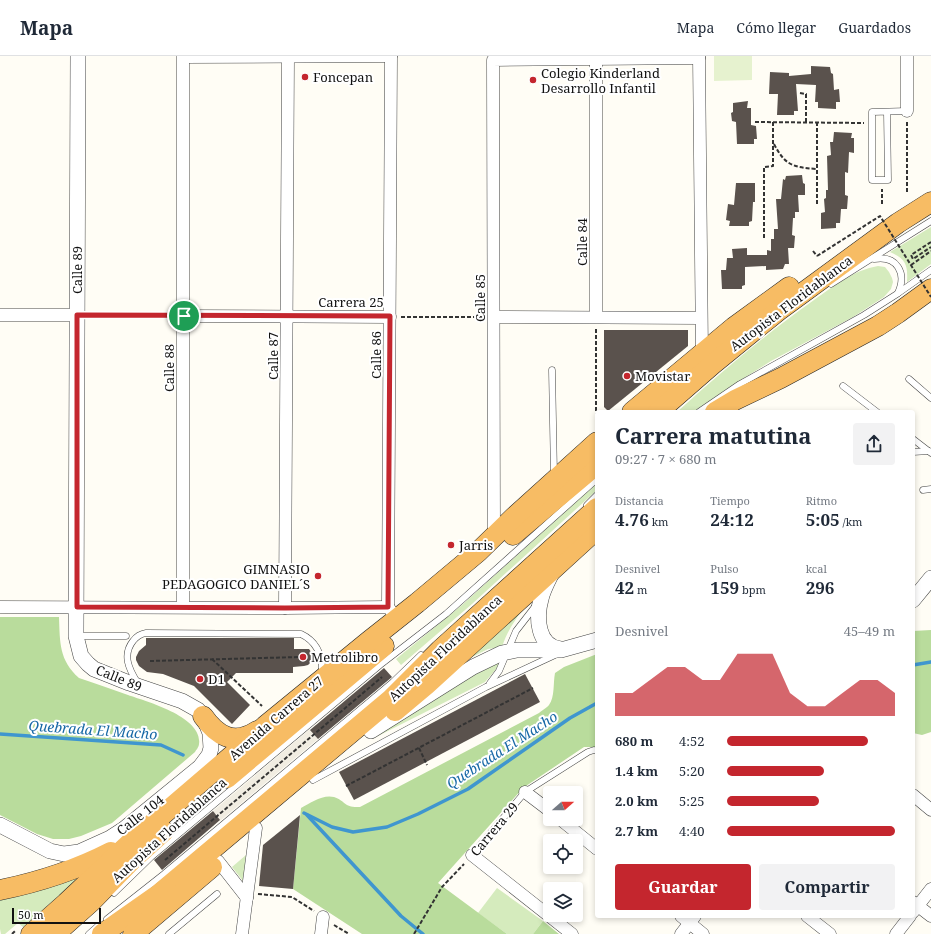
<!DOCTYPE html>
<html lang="es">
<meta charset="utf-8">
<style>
body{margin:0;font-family:"Noto Serif",serif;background:#f2f2f3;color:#1f2937;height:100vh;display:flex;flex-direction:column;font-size:15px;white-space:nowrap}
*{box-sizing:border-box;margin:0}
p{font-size:13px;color:#747a83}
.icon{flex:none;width:22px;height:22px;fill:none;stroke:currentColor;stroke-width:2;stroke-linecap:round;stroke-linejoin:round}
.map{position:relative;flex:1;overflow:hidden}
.panel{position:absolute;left:595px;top:354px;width:320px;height:508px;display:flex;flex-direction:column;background:#fff;border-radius:4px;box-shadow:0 2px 6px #0003}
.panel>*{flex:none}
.needle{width:26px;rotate:69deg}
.fabs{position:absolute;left:543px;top:730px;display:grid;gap:8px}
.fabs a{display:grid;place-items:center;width:40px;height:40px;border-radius:4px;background:#fff;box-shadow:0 2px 6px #0003;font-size:20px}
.scale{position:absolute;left:12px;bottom:10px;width:89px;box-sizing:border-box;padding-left:4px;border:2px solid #111;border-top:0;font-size:11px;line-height:14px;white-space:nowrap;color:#111;-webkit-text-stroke:3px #fff;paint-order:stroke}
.pin{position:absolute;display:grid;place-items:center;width:34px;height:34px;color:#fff;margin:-17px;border:2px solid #fff;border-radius:50%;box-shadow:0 1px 4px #0007}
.round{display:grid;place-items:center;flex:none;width:42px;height:42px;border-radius:4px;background:#f2f2f3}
.overview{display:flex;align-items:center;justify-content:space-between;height:68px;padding:0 20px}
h1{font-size:22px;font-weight:700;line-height:30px}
.figures{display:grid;grid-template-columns:repeat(3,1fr);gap:6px;height:68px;padding:4px 20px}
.figures div{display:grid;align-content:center}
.figures b{font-size:17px;font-weight:700}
.figures small{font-size:11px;font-weight:400}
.figures p{font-size:11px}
.chart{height:112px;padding:8px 20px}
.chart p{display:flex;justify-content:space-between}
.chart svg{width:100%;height:72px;margin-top:4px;fill:#c4262e;opacity:.7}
.button{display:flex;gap:8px;margin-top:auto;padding:8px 20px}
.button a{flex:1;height:46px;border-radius:4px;background:#c4262e;color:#fff;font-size:16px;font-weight:700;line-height:46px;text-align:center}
.button a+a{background:#f2f2f3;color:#1f2937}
ul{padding:0 20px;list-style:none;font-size:13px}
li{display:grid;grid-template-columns:64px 48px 1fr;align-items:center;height:30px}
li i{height:10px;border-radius:5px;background:#c4262e}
header{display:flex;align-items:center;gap:24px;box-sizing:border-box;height:56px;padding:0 20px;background:#fff;border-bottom:1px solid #e0e1e3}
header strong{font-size:19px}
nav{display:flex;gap:22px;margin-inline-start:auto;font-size:14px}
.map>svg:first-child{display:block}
.green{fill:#d5ebbd}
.forest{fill:#b9dc9c}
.pitch{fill:#e6f2cf}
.plaza{fill:#f1ede2}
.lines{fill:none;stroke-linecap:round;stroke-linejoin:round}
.stream{stroke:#3f96cf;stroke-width:3.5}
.building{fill:#5a524d}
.service-casing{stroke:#444;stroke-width:7}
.minor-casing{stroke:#444;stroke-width:13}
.tertiary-casing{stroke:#444;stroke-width:16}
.trunk-casing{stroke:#222;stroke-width:21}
.path{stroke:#333;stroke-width:2;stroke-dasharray:4 2;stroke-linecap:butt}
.service{stroke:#fff;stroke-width:6}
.minor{stroke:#fff;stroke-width:12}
.tertiary{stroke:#fff;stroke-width:15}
.trunk{stroke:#f7bc64;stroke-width:20}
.path-bridge{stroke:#333;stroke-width:2;stroke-dasharray:4 2;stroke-linecap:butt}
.route-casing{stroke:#fff;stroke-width:8}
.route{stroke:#c4262e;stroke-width:5}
.poi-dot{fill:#c4262e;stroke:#fff;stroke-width:1.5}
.labels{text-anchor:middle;stroke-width:4;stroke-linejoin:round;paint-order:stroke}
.poi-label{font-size:13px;fill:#111;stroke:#fff;text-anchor:start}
.street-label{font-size:13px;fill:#111;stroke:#fff}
.water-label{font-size:14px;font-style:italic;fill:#1768a6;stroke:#fff}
</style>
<header>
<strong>Mapa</strong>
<nav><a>Mapa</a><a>Cómo llegar</a><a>Guardados</a></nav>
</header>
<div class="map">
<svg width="931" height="878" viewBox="0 0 931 878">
<rect width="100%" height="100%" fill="#fffdf5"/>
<!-- green -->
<g class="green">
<path d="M931 171V208L907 226C908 209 906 203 890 196Z"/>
<path d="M878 210 885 211 889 216 892 222 893 226 891 233 884 241 853 261 771 305 736 327 693 356H677C721 316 766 278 814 244 834 230 854 214 878 210Z"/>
<path d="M597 427V434L472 548 401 609 396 603 462 549Z"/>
<path d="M538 535C524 552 509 569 502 591L488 593 470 602Z"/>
<path d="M501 601 497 612 485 626 372 683 457 627Z"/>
<path d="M246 799 243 825 232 811Z"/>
<path d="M85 817 23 871 18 867 5 878H1L0 873V842Z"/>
<path d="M497 832 543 865 533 878H507L478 857Z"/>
</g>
<!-- forest -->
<g class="forest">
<path d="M0 561H59C60 587 59 604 79 622 96 628 112 633 128 639 148 646 203 661 199 688 199 691 196 694 195 696L112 767 81 780 69 783H53L37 778 0 759Z"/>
<path d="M931 574V676L922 679 913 677V575Z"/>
<path d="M597 598V691H584L523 732 438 827 507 878H362L293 833 301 752C310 747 323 738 334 741 346 745 344 752 360 751L539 657C542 654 547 652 549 649 555 641 553 627 555 617L564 611Z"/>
<path d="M543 865 559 878H533Z"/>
</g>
<!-- pitch -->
<path class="pitch" d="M714 0H752V24L714 25Z"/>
<!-- plaza -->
<path class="plaza" d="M310 673 318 683 220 765 213 755Z"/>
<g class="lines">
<!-- stream -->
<g class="stream">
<path d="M913 609 931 606"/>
<path d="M0 678 161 689 183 699"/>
<path d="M304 757 332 771 353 776 387 771 418 758 468 733 570 662 597 647"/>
<path d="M307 759 401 860 423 878"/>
</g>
</g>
<!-- building -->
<g class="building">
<path d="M811 10 830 11 831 17 833 18 834 34 839 33 840 46H836V53L818 52V46H815L816 29 796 28 798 55H794V59H777L778 38H769L770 16 789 17V20L811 18Z"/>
<path d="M748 45 747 52H751V69L756 70 757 83H754V88H737L736 66 732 65 731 57 733 56V47Z"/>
<path d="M834 76 852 77 851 82H854V97L849 96 848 117 845 116V139L848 140 847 153H841L840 167H836V172L821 173V157L825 156 824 143 826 142V134H828L827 100 831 99 830 86H833Z"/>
<path d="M802 119 803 127 805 128V139H798L799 156H795V162H793L792 179 795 180 794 192H788L789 208H785L783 213 766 214V210L745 211V229L742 230V233H722L721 214H726L727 202H733L732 193 747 192V199H767V194L771 195V183H774V173H778L776 143H781L783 123 785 124 786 120Z"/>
<path d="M736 127H755V146H753L752 165 749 166V170H729L730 165 726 164 728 148 734 149Z"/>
<path d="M604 274H688V290L608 355 604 351Z"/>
<path d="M146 582H294V593H309L314 600V603L308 609 304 610 293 611V617H236L227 626 250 649 232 668 194 630 163 618 147 616 139 610 136 604V601L139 595 146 589Z"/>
<path d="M384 612 392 621 318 683 310 674Z"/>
<path d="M525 618 540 646 354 744 339 716Z"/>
<path d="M213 755 220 764 162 814 154 804Z"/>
<path d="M300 759 293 833 259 830 263 789Z"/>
</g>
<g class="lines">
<!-- service casing -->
<g class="service-casing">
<g id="service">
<path d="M887 56 888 124H872V56L907 55"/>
<path d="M874 203C897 199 907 217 898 237"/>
<path d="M831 228 931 165"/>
<path d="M552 314 554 419"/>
<path d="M909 323 931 342"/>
<path d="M843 330 877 356"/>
<path d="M699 356 740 328 864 259 897 238 931 214"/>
<path d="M913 383 931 397"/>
<path d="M913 396 929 395"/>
<path d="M923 434 931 433"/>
<path d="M587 449 597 439"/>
<path d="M76 580H126"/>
<path d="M137 626C129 613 122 599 133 585 136 581 140 578 146 577L301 578C318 586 323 601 322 619"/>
<path d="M490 627 499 615 516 575 537 548"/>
<path d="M313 724 486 631 557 598"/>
<path d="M472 799 525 736 588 696 594 694 597 695"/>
<path d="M114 837 151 801 380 609 446 558 597 423"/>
<path d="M107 863 164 818 393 626 421 599"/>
<path d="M89 878 98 870"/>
<path d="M169 878 217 838"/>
</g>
</g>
<!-- minor casing -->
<g class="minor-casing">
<g id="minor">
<path d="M699 0 702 297"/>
<path d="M907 0V55"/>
<path d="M596 3V261"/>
<path d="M0 259H77"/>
<path d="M184 260 390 261"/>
<path d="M494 261 701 262"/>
<path d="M494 480 493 4 699 2"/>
<path d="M0 551 285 552 388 551 392 556"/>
<path d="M183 551V1L391 0"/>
<path d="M388 551 391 0"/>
<path d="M285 552 288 1"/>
<path d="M525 736 550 755"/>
<path d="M913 739 931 754"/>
<path d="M560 763 597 793"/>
<path d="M472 799 572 878"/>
<path d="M218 805 247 842"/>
<path d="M913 846 931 860"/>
<path d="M913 856 931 833"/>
<path d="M681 860 703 878"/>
<path d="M807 860 830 878"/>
<path d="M242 878 256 772"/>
<path d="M321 878 323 861"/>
<path d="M681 878 695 860"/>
<path d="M896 878 910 860"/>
</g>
</g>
<!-- tertiary casing -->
<g class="tertiary-casing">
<g id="tertiary">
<path d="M552 517C548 525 543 534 541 543 536 561 537 591 561 593"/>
<path d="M913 544 931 522"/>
<path d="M371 675 473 611 502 597 517 594H561L597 584"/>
<path d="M0 769 50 795 64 798 79 796 110 782 124 773 200 711 209 699 211 692 210 677 203 660 198 654 182 645 129 627 94 613 88 608 81 600 76 580 78 0"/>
</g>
</g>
<!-- trunk casing -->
<g class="trunk-casing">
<g id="trunk">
<path d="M632 356 734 271 789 231"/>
<path d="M658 356 713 308 778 255 898 167 931 146"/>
<path d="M715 356 735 344 781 322 878 270 898 257 931 233"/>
<path d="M513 479 597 408"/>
<path d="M395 655 426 629 597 473"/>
<path d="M203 660C217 680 234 690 257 675"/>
<path d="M227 722 384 590"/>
<path d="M0 834C39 826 76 814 111 796"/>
<path d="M31 878 66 847 132 785 236 696 265 670 369 585 417 547 478 496 514 461 597 386"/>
<path d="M55 878 91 846 133 803 164 775"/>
<path d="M102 878 159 838 390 644 440 594 597 452"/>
<path d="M133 878 212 811"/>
</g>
</g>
<!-- path -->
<g class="path">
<path d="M800 37 806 38V66"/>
<path d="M755 66 864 67"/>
<path d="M817 66V149"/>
<path d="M907 66V138"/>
<path d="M774 88C785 109 792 111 816 113"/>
<path d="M882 148V133"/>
<path d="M764 182V111L773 110V66"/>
<path d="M931 186 911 199 913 203 931 191"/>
<path d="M813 195 817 200"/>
<path d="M911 209 931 195"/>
<path d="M91 259 172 260"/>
<path d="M401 261H483"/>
<path d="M596 273V370"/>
<path d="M212 603 262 650"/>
<path d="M150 605 300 601"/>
<path d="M419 692 427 709"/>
<path d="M346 730 533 632"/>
<path d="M165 804 382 621"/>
<path d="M258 838 292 841 314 855"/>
<path d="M334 869 349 878"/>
<path d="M12 878 16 874"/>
<path d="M414 878 442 831 464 808"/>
</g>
<!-- service -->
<use href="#service" class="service"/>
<!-- minor -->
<use href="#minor" class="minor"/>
<!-- tertiary -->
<use href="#tertiary" class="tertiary"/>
<!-- trunk -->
<use href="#trunk" class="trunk"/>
<!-- path-bridge -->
<path class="path-bridge" d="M817 200 880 160 931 241"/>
</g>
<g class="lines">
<!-- route casing -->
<g class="route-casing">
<path id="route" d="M77 259 390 260 388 551 285 552 77 551Z"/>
</g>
<!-- route -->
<use href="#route" class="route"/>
</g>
<!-- markers -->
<g class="poi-dot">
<circle cx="305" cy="21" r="4"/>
<circle cx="533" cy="24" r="4"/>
<circle cx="627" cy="320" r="4"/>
<circle cx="451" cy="489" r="4"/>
<circle cx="318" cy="520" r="4"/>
<circle cx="303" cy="601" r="4"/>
<circle cx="200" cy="623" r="4"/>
</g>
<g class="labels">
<!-- poi labels -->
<g class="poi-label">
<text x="541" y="22">Colegio Kinderland<tspan x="541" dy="15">Desarrollo Infantil</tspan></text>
<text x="313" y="26">Foncepan</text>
<text x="635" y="325">Movistar</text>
<text x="459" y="494">Jarris</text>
<text x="310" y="518" text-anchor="end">GIMNASIO<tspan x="310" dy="15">PEDAGOGICO DANIEL´S</tspan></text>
<text x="311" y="606">Metrolibro</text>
<text x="208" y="628">D1</text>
</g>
<!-- street labels -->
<g class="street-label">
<text transform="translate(582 186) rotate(-90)" y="5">Calle 84</text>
<text transform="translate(77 214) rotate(-90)" y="5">Calle 89</text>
<text transform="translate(480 242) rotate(-90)" y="5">Calle 85</text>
<text x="351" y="251">Carrera 25</text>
<text transform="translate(791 247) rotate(-37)" y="5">Autopista Floridablanca</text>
<text transform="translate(376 299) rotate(-90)" y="5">Calle 86</text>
<text transform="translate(273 300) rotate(-90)" y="5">Calle 87</text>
<text transform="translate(169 312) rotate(-90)" y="5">Calle 88</text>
<text transform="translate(445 592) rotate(-43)" y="5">Autopista Floridablanca</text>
<text transform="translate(119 622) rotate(22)" y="5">Calle 89</text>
<text transform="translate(276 662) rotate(-41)" y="5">Avenida Carrera 27</text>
<text transform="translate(140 759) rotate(-38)" y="5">Calle 104</text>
<text transform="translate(494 773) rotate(-50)" y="5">Carrera 29</text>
<text transform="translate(169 774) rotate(-42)" y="5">Autopista Floridablanca</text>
</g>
<!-- water labels -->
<g class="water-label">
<text transform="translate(93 674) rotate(4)" y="5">Quebrada El Macho</text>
<text transform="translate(502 694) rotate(-33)" y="5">Quebrada El Macho</text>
</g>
</g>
</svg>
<div class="fabs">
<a><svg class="needle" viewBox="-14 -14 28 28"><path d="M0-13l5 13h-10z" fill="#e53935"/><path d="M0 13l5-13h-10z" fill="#747a83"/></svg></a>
<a><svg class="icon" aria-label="locate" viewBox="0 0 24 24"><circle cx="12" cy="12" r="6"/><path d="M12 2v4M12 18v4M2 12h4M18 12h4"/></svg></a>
<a><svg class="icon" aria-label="layers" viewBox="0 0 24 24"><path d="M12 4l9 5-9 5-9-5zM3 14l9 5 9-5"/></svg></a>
</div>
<div class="scale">50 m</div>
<div class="pin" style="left:184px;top:260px;background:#1e9e55"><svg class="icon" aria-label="arrive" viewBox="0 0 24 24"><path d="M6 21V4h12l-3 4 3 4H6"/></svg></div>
<section class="panel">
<div class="overview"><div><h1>Carrera matutina</h1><p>09:27 · 7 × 680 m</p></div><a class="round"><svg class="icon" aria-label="share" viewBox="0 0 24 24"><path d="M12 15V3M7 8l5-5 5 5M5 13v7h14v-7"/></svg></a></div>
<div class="figures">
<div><p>Distancia</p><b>4.76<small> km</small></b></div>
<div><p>Tiempo</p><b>24:12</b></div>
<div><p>Ritmo</p><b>5:05<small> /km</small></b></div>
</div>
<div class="figures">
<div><p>Desnivel</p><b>42<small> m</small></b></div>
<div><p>Pulso</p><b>159<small> bpm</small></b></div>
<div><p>kcal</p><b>296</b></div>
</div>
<div class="chart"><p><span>Desnivel</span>45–49 m</p>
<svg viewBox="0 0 160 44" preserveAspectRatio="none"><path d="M0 44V30L10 30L20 22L30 14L40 14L50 22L60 22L70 6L80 6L90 6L100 30L110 38L120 38L130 30L140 22L150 22L160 30V44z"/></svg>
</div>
<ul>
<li><b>680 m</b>4:52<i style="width:84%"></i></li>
<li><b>1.4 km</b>5:20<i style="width:58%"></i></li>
<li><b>2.0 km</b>5:25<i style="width:55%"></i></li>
<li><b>2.7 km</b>4:40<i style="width:100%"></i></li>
</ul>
<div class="button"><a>Guardar</a><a>Compartir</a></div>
</section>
</div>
